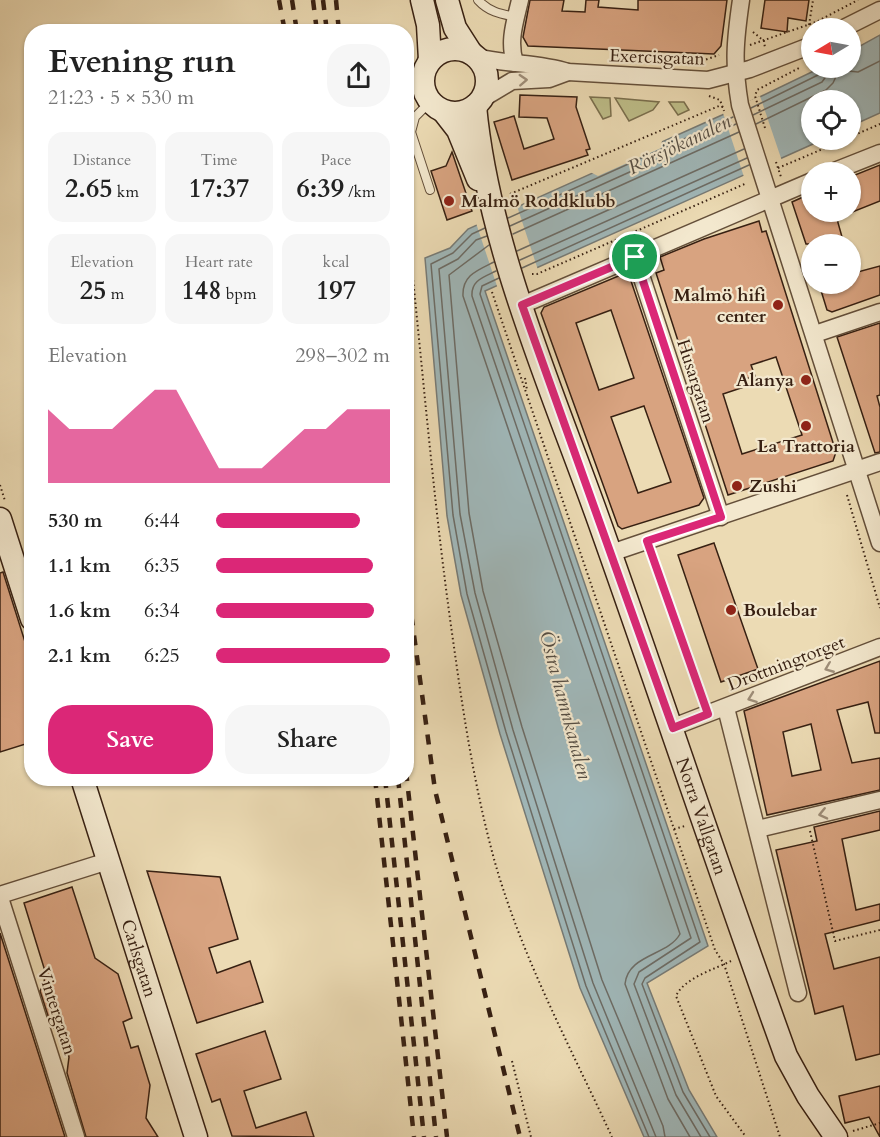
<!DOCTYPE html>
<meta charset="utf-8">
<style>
body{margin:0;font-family:Cardo,serif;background:#f6f6f6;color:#222;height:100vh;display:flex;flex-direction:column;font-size:22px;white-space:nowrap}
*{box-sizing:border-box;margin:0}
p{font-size:20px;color:#767676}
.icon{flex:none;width:33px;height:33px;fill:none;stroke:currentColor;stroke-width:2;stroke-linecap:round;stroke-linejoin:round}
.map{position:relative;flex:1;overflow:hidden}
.side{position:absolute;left:24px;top:24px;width:390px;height:762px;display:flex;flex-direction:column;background:#fff;border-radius:24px;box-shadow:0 2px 4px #0004}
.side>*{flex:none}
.needle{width:39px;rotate:260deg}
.fabs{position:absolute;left:801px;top:18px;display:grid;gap:12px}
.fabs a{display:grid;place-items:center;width:60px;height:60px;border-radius:50%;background:#fff;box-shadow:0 2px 4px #0004;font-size:30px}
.pin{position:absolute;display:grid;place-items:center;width:51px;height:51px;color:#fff;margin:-26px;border:3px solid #fff;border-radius:50%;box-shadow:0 2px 6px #0007}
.round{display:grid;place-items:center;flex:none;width:63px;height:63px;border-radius:24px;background:#f6f6f6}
.headline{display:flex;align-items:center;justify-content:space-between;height:102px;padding:0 24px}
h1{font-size:33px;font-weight:700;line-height:45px}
.metrics{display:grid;grid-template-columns:repeat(3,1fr);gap:9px;height:102px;padding:6px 24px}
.metrics div{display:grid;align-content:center;border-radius:15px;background:#f6f6f6;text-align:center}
.metrics b{font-size:26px;font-weight:700}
.metrics small{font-size:16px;font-weight:400}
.metrics p{font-size:16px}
.chart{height:168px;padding:12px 24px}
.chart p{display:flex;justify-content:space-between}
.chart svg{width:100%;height:108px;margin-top:6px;fill:#db2777;opacity:.7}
.cta{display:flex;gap:12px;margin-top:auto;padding:12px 24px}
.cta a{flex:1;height:69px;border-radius:24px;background:#db2777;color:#fff;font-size:24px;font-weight:700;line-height:69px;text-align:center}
.cta a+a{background:#f6f6f6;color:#222}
ul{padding:0 24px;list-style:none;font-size:20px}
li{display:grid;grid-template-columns:96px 72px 1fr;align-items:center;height:45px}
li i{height:15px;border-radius:8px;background:#db2777}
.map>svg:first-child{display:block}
.green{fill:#bebe89;stroke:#7a6f4e;stroke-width:1.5}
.water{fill:#a0b8ba;stroke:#767b77;stroke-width:1.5}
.pier{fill:#ecdbb4}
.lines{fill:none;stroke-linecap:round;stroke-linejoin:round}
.shore{stroke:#6c6c66;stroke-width:1.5}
.building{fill:#d8a380;stroke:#372012;stroke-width:1.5;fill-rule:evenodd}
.lane-casing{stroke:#644f3a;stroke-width:10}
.street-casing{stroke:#644f3a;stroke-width:19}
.secondary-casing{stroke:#372012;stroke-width:25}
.path{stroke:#372012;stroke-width:2;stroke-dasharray:1.5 3;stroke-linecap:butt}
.lane{stroke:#f3e8ce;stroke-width:8}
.street{stroke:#f3e8ce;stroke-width:16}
.secondary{stroke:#f3e8ce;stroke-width:22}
.rail{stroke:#372012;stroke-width:4.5;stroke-dasharray:10 10;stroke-linecap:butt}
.oneway{stroke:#9e8e79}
.route-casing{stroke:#fff;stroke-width:12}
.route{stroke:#db2777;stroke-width:8}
.poi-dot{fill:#8f2418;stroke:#f3e8ce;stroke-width:2}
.labels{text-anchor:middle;stroke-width:4.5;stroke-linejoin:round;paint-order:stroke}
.street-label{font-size:18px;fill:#372012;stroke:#f3e8ce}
.poi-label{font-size:18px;font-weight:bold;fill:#372012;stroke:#f3e8ce;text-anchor:start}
.water-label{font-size:20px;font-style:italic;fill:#564e44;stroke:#f3e8ce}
</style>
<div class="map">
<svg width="880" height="1137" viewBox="0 0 880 1137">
<rect width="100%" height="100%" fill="#ecdbb4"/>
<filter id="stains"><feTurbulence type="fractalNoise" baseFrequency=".00333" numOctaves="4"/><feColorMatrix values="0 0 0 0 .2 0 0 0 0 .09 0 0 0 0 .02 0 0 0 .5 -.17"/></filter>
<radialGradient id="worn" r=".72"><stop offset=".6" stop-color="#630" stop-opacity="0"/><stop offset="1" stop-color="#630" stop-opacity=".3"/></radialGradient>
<!-- green -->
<g class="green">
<path d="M590 97 610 98 611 116 603 119Z"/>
<path d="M615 98 659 102 653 110 629 121Z"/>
<path d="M669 102H684L689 110 678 115Z"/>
</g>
<!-- water -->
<path class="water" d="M880 35V113L851 126 850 100H812V140H822L485 291 708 946 647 983 689 1090 717 1137H644L580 988 500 734 461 595 447 516 425 258 450 248 468 229 722 115 820 68H850L851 51Z"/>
<!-- pier -->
<g class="pier">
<path d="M760 96 782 161 744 177 723 113Z"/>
<path d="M662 140 661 148 598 176 590 172Z"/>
<path d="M517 206 538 270 498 289 476 223Z"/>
</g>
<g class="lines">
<!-- shore -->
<g class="shore">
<path d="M751 108 818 75 821 68"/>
<path d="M753 115 822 82 827 75 829 68"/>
<path d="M756 124 826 90 833 83 839 70 858 72 880 61"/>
<path d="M508 218 733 117"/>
<path d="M510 226 736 124"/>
<path d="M485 228 472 234 453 253 431 264 453 515 467 594 506 732 586 986 649 1137"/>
<path d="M513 234 739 132"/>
<path d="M487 236 476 240 458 259 439 269 460 514 475 593 513 730 593 983 656 1137"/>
<path d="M489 245 449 275 469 513 483 591 522 727 602 980 663 1126 665 1137"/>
<path d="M517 251 744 149"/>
<path d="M520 260 747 158"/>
<path d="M494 262C478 270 462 275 463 296L680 934C668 956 628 954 625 984L668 1099 690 1137"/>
<path d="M522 268 749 165"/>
<path d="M496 271C484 277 471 280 472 296L691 938 639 972 634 984 676 1095 701 1137"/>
<path d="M499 278 482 286 480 294 700 942 645 978 642 984 683 1092 710 1137"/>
</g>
</g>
<!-- building -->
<g class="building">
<path d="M530 0H564L562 11 585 12 586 0H599L598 7 638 10V0H727L721 46 714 54 528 46 523 37Z"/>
<path d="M765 0H809L806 21 788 18 787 32 761 28Z"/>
<path d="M520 95 577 97 576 107 590 149 586 150 588 155 512 180 494 122 514 116 524 149 554 139 547 118 519 117Z"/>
<path d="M452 152 472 211 447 220 431 171 446 166Z"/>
<path d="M880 165V201L850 213V177Z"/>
<path d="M812 193V212H835L844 244H806L792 202Z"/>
<path d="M759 221 762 232 766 231 836 452 833 461 728 495 656 273 664 270 660 257 704 239ZM776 357 802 435 742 454 723 394 744 387 742 380 755 376 751 365Z"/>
<path d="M880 266V295L832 312 827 310 819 284H850V274Z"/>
<path d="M628 272 704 498 699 505 622 529 618 526 541 313 544 307ZM611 310 634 378 599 390 576 323ZM644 406 671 482 638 493 611 417Z"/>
<path d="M880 323V395L877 396 880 407V452L875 453 837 337Z"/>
<path d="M714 543 758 669 721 682 678 555Z"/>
<path d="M3 572 32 664V742L0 752V573Z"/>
<path d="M880 661V733H875L868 702 837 710 852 763 880 758V790L767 815 744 711ZM811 724 821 770 792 776 783 732Z"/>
<path d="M880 811V830L842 839 856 910 880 904V920L825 934 834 969 880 957V1054L856 1060 843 1006 815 1014 776 850 817 841 814 827Z"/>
<path d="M147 871 220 877 238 939 209 948 217 973 250 961 263 1002 197 1023Z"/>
<path d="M72 887 95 958 118 974 132 1018 123 1022 131 1048 138 1046 150 1085 146 1118 158 1137H86L67 1073 69 1057 64 1038 51 1025 40 991 44 984 45 971 24 903Z"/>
<path d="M0 933 65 1137H0Z"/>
<path d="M265 1031 281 1079 244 1091 256 1128 306 1112 314 1137 232 1136 220 1099 212 1102 196 1054Z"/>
<path d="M880 1086V1137L869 1117 845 1123 839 1096Z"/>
</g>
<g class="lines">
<!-- lane casing -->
<g class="lane-casing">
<g id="lane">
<path d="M478 0C489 12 501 14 516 17"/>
<path d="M430 102 415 117 411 132 430 190"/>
<path d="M647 541 708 714"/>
</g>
</g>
<!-- street casing -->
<g class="street-casing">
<g id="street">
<path d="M741 0C735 41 733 64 740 105L880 543"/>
<path d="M844 28 880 10"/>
<path d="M477 57C507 65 538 62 568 72L708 80 750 69 812 45"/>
<path d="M515 63C508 41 515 22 520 0"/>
<path d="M482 99 512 81 549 79 568 72"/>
<path d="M832 172 880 153"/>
<path d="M635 257 721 517"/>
<path d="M522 305 812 181"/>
<path d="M815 334 880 312"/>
<path d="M611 553 880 462"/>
<path d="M726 708 798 993"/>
<path d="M673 727 880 647"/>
<path d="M758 829 880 800"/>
<path d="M0 895 108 861"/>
<path d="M0 898 76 1137"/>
</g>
</g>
<!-- secondary casing -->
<g class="secondary-casing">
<g id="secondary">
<path d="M422 0 428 25 430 60"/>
<path d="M447 0 455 28 471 53"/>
<circle cx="455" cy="81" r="32"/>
<path id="s1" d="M475 106C488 246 553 392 600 524 663 701 722 880 786 1056L808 1096 836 1137"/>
<path d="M444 112 458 130 478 179"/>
<path d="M0 519 32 619"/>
<path id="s2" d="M82 778 196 1137"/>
</g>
</g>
<!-- path -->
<g class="path">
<path d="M809 25 813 0"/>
<path d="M753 32 764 41 765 48"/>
<path d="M750 45 816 22 858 0"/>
<path d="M406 52 410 45"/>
<path d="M675 61 699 62 719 55"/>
<path d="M709 96 720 100 724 111"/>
<path d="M765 128 755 96 757 90 801 67"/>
<path d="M850 137 880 124"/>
<path d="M776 162 781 177"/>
<path d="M778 168 844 140"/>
<path d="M510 194 719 106 723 107"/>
<path d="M406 213C422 358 433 503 454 647 464 719 475 789 494 859 521 956 570 1046 612 1137"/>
<path d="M532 274H537L747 183"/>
<path d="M492 292 715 950 724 964 780 1137"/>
<path d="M525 378 527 390"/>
<path d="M0 485 5 501"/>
<path d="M847 495 880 608"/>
<path d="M674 829 685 826"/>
<path d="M810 831 835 941 880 930"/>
<path d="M731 961C715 969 684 978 676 996L716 1096 746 1137"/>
<path d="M512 1061 531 1137"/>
<path d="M853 1131 880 1123"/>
</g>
<!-- lane -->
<use href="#lane" class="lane"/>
<!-- street -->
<use href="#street" class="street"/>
<!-- secondary -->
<use href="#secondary" class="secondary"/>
<!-- rail -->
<g class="rail">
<path d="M279 0 285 32"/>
<path d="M292 0 297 32"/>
<path d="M313 0 317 32"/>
<path d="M323 0 327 32"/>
<path d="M336 0 339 32"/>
<path d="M406 576 435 790 520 1137"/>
<path d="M406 771 447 1137"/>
<path d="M375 778 414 1137"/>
<path d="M385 778 424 1137"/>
<path d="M398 778 436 1137"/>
</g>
</g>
<!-- one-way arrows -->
<defs><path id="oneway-chevron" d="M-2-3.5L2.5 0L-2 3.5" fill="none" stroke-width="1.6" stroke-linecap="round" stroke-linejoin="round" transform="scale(1.5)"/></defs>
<g class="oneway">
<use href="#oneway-chevron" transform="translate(523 80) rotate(-3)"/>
<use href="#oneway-chevron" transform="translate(829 668) rotate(158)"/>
<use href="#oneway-chevron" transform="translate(752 698) rotate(160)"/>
<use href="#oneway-chevron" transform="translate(823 814) rotate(167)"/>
</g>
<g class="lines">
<!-- route casing -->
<g class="route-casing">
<path id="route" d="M635 257 721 517 647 541 708 714 673 728 522 305Z"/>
</g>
<!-- route -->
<use href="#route" class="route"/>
</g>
<!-- markers -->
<g class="poi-dot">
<circle cx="449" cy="201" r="6"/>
<circle cx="778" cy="305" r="6"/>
<circle cx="806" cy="380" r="6"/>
<circle cx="806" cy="426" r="6"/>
<circle cx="737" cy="486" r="6"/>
<circle cx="731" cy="610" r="6"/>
</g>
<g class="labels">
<!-- street labels -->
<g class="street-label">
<text transform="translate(657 57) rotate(2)" y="6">Exercisgatan</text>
<text transform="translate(696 381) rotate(72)" y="6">Husargatan</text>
<text transform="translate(786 663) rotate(-21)" y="6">Drottningtorget</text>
<text dy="6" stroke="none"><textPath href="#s1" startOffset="747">Norra Vallgatan</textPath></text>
<text dy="6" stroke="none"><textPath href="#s2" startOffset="189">Carlsgatan</textPath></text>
<text transform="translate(57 1011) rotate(72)" y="6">Vintergatan</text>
</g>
<!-- poi labels -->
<g class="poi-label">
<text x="461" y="207">Malmö Roddklubb</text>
<text x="766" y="301" text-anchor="end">Malmö hifi<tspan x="766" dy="21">center</tspan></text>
<text x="794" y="386" text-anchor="end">Alanya</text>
<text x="806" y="452" text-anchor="middle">La Trattoria</text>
<text x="749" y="492">Zushi</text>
<text x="743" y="616">Boulebar</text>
</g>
<!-- water labels -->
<g class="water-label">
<text transform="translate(679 144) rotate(-26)" y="7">Rörsjökanalen</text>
<text transform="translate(566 705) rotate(75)" y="7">Östra hamnkanalen</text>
</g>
</g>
<rect width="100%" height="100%" filter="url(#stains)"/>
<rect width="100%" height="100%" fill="url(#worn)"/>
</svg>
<div class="fabs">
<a><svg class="needle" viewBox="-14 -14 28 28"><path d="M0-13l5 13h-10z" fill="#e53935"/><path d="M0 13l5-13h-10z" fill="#767676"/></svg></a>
<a><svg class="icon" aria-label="locate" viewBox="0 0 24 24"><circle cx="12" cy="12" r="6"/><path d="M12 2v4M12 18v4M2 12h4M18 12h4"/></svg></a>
<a>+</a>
<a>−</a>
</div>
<div class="pin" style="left:635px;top:257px;background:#1e9e55"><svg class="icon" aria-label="arrive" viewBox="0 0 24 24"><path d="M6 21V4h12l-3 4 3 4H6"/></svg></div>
<section class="side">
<div class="headline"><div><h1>Evening run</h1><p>21:23 · 5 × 530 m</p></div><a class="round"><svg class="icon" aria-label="share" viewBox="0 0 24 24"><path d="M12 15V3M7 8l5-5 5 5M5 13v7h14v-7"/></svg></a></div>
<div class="metrics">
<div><p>Distance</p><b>2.65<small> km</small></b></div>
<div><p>Time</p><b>17:37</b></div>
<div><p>Pace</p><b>6:39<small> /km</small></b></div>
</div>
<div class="metrics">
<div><p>Elevation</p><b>25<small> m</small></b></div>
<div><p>Heart rate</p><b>148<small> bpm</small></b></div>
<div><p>kcal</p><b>197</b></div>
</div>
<div class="chart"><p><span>Elevation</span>298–302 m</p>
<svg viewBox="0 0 160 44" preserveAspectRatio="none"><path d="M0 44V14L10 22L20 22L30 22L40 14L50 6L60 6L70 22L80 38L90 38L100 38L110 30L120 22L130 22L140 14L150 14L160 14V44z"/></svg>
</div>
<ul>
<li><b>530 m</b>6:44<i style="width:83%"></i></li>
<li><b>1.1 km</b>6:35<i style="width:90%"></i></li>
<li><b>1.6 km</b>6:34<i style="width:91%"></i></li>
<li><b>2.1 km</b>6:25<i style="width:100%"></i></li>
</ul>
<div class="cta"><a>Save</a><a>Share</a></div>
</section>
</div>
